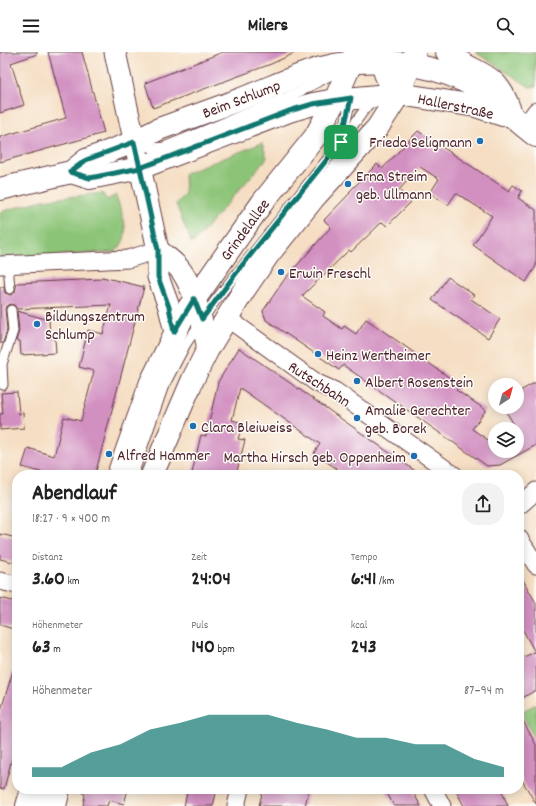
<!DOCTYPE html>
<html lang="de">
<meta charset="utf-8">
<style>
body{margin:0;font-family:Dekko,sans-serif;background:#f2f2f2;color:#222;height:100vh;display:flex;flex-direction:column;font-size:15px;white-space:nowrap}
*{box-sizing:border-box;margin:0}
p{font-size:13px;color:#767676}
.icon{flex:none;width:22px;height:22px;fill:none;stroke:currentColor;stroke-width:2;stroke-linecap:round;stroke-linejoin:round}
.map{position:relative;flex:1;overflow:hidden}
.details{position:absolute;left:12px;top:418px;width:512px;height:324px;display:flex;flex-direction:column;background:#fff;border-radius:16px;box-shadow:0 2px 10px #0003}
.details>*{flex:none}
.needle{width:26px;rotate:36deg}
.fabs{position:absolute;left:488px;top:326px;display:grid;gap:8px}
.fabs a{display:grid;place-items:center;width:36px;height:36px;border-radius:50%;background:#fff;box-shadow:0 2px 10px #0003;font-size:20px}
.pin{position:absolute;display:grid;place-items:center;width:34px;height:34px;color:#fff;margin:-17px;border-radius:8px;box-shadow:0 2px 6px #0006}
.round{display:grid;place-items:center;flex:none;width:42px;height:42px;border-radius:16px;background:#f2f2f2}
.headline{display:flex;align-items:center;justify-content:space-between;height:68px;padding:0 20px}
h1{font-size:22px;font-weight:800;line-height:30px}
.figures{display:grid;grid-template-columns:repeat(3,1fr);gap:6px;height:68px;padding:4px 20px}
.figures div{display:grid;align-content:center}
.figures b{font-size:20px;font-weight:800}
.figures small{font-size:11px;font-weight:400}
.figures p{font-size:11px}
.chart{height:112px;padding:8px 20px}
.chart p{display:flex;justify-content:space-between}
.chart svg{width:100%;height:72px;margin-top:4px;fill:#0f766e;opacity:.7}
header{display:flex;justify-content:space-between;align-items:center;height:52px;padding:0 20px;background:#fff;font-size:18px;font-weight:800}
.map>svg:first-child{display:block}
.green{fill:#8cc477;stroke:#6b7251}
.building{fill:#d290c1}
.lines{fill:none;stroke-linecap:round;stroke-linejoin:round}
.service-casing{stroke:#643c42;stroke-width:11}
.minor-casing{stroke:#643c42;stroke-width:19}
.tertiary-casing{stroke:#643c42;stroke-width:23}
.secondary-casing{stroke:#643c42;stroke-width:24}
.primary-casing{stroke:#643c42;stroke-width:24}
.service{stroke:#fff;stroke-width:9}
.minor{stroke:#fff;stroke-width:17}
.tertiary{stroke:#fff;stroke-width:21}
.secondary{stroke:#fff;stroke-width:22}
.primary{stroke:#fff;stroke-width:22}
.route-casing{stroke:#fff;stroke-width:8}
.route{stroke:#0f766e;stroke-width:5}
.poi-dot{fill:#1f6fb2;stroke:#fdfcf7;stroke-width:1.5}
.labels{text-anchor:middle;stroke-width:3;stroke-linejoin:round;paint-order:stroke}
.street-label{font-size:16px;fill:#4a1f2b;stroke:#fdfcf7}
.poi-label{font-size:16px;fill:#4a1f2b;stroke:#fdfcf7;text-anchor:start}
</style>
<header><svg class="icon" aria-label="menu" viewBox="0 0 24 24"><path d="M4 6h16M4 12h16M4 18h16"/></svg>Milers<svg class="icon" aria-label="search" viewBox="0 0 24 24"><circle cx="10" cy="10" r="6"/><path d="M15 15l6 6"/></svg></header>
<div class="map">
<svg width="536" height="754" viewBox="0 0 536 754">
<rect width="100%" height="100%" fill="#fdfcf7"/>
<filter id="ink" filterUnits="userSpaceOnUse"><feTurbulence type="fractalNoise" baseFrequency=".025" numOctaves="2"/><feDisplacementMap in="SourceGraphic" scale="8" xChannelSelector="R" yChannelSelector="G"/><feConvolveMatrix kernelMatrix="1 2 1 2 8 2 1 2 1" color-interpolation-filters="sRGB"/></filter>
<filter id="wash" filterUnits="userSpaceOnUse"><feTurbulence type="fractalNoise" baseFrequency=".012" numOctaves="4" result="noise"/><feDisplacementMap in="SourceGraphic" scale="16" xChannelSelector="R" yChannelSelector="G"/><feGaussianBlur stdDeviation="0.9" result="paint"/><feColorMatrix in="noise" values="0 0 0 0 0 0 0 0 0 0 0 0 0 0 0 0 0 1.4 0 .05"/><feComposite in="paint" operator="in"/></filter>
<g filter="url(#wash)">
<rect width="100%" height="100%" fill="#f5dec3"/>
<!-- green -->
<g class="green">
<path d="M475 0H535L536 34 530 35Z"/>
<path d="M262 91 267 106 194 190H191L176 152 185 141 184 122Z"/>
<path d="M102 141 107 148 116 143C122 164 134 183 115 200L0 207V160L43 148Z"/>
<path d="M536 652V689L521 660Z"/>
</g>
<g id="blocks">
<!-- building -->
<g class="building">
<path d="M0 0H37V2L11 11 24 53 0 61Z"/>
<path d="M48 0H82L104 81 0 110V85L66 66Z"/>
<path d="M223 0H297L271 12 153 56 145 31Z"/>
<path d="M418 79 509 139 513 133 522 139 518 146 536 158V214L526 230 473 193 492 164 456 141 448 153 430 141 439 127 420 115 399 138 411 150 387 174 382 170 351 200 349 198 302 244 325 260 323 264 342 277 344 274 356 282 366 267 460 333 456 338 486 358 472 377 488 388H495V399H517V387H519L517 377H513L515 374 503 355H517V344L522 341 520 339 536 330V393L500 413 487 414 343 313 339 318 266 268 263 259 284 228 331 175 324 168 350 141 349 140 377 112 382 117Z"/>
<path d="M102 225 144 235 95 423H51L22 415 28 396 54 404 64 365 81 369 94 319 79 315 88 278 103 282 111 253 17 257 14 253 10 252 5 256 7 278 3 291H0V235H4L5 241 11 243 15 240 17 231 101 227Z"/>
<path d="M448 225 474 243 471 247 500 267 488 286 432 248Z"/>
<path d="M17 259 49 268 50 286H55L56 301 21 303 20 289H16L19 279Z"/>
<path d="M239 296 306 342 421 423H346L314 401 320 392 240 336 232 368 243 371 238 387 245 388 236 423H202L192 421 201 383 206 384 218 330Z"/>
<path d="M17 340 19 362 23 361 24 376 0 378V362H3L1 341Z"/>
<path d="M0 482 17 486V511L0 507Z"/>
<path d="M519 521 536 551V638L519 648V607L535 600 519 571Z"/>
<path d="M0 546 17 550V578L0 573Z"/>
<path d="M13 619H17V687L4 737 0 736V661Z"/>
<path d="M519 661 536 693V752L519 723Z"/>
<path d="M83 737H128L124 752 109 748 107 754H83L85 742 82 741Z"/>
<path d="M188 737H217L213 754H184Z"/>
<path d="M263 737H309L305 754H259Z"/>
<path d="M385 737H411L421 754H394Z"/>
<path d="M455 737H501L508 754H464Z"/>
</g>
</g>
</g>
<g filter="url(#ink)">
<use href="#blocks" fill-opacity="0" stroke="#643c42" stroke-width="1"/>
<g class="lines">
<!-- service casing -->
<g class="service-casing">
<g id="service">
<path d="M343 82 351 46"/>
<path d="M137 91 152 96 164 95 301 39 337 20"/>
<path d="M8 212 10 237"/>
<path d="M3 333 2 312 13 279 11 258"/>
<path d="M133 423 163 336 186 292 215 249 341 90 373 46"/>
<path d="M41 754 45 737"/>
</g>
</g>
<!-- minor casing -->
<g class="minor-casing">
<g id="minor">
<path d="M524 76 536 59"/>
<path d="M0 213 128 207 158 198"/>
<path d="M227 266 317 331 335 339 454 423"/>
<path d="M519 454 536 439"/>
<path d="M519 486 536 513"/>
<path d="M0 529 17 533"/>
<path d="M433 737 442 754"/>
<path d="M236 754 240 737"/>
</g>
</g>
<!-- tertiary casing -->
<g class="tertiary-casing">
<g id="tertiary">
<path d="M115 0 158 198V225L169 255 175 280"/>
<path d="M158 198C164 203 172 208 177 214 193 230 204 275 208 297"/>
</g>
</g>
<!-- secondary casing -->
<g class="secondary-casing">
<g id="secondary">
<path d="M447 0C475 25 496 16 510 59"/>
<path d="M71 120 90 126 140 116 289 59 313 52 335 48 399 42 476 54 503 63"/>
<path d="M0 137 71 120 86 108 134 90 159 77C184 68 209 59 233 50 263 39 291 25 321 16 365 4 423 9 464 29 491 43 512 66 536 84"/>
</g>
</g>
<!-- primary casing -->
<g class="primary-casing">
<g id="primary">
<path d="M385 0C380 20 387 27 399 42"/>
<path d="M118 423 151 330 185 261 262 151 315 85 335 48 356 0"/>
<path d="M152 423 193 327 208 297 244 238 268 203 313 147 378 75 399 42 415 0"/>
<path d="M27 754 32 737"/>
<path d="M55 754 59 737"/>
</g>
</g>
<!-- service -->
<use href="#service" class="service"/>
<!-- minor -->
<use href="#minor" class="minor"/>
<!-- tertiary -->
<use href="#tertiary" class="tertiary"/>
<!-- secondary -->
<use href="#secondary" class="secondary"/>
<!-- primary -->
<use href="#primary" class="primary"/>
</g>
</g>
<g class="lines" filter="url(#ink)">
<!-- route casing -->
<g class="route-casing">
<path id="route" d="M341 90 351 46 313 52 289 59 140 116 134 90 86 108 70 120 90 126 140 116 158 198V225L169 255 174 280 194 247 202 267 240 216 341 90"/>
</g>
<!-- route -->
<use href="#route" class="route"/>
</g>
<!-- markers -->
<g class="poi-dot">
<circle cx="480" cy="89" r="4"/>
<circle cx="348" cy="132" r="4"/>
<circle cx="281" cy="220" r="4"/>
<circle cx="37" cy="272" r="4"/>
<circle cx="318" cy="302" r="4"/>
<circle cx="357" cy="329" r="4"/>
<circle cx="357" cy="366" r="4"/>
<circle cx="193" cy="374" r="4"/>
<circle cx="109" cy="402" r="4"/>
<circle cx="414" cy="404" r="4"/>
</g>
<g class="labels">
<!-- street labels -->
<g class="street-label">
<text transform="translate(241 46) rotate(-21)" y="6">Beim Schlump</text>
<text transform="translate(456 53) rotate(12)" y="6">Hallerstraße</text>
<text transform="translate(244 177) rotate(-54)" y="6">Grindelallee</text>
<text transform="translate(320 331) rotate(33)" y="6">Rutschbahn</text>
</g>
<!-- poi labels -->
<g class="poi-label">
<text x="472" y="95" text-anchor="end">Frieda Seligmann</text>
<text x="356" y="129">Erna Streim<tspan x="356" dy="18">geb. Ullmann</tspan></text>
<text x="289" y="226">Erwin Freschl</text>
<text x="45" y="269">Bildungszentrum<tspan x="45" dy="18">Schlump</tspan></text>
<text x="326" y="308">Heinz Wertheimer</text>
<text x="365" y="335">Albert Rosenstein</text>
<text x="365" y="363">Amalie Gerechter<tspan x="365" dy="18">geb. Borek</tspan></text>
<text x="201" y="380">Clara Bleiweiss</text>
<text x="117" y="408">Alfred Hammer</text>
<text x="406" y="410" text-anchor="end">Martha Hirsch geb. Oppenheim</text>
</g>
</g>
</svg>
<div class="fabs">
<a><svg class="needle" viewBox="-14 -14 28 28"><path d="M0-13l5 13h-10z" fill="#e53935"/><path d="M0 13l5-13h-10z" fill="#767676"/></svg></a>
<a><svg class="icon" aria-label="layers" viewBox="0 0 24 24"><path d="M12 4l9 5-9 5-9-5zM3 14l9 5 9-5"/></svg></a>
</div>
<div class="pin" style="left:341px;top:90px;background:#1e9e55"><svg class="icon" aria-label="arrive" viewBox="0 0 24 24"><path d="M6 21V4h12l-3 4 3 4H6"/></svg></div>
<section class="details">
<div class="headline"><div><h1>Abendlauf</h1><p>18:27 · 9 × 400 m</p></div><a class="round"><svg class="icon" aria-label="share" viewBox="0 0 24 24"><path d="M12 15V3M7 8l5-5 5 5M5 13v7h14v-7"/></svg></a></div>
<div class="figures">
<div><p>Distanz</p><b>3.60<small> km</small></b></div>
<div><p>Zeit</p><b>24:04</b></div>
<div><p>Tempo</p><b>6:41<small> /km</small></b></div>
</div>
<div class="figures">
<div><p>Höhenmeter</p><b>63<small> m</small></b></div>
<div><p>Puls</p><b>140<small> bpm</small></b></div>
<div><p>kcal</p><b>243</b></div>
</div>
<div class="chart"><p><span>Höhenmeter</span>87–94 m</p>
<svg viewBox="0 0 160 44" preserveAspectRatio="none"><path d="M0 44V38L10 38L20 29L30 24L40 15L50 11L60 6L70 6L80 6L90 11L100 15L110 20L120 20L130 24L140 24L150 33L160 38V44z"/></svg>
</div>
</section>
</div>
